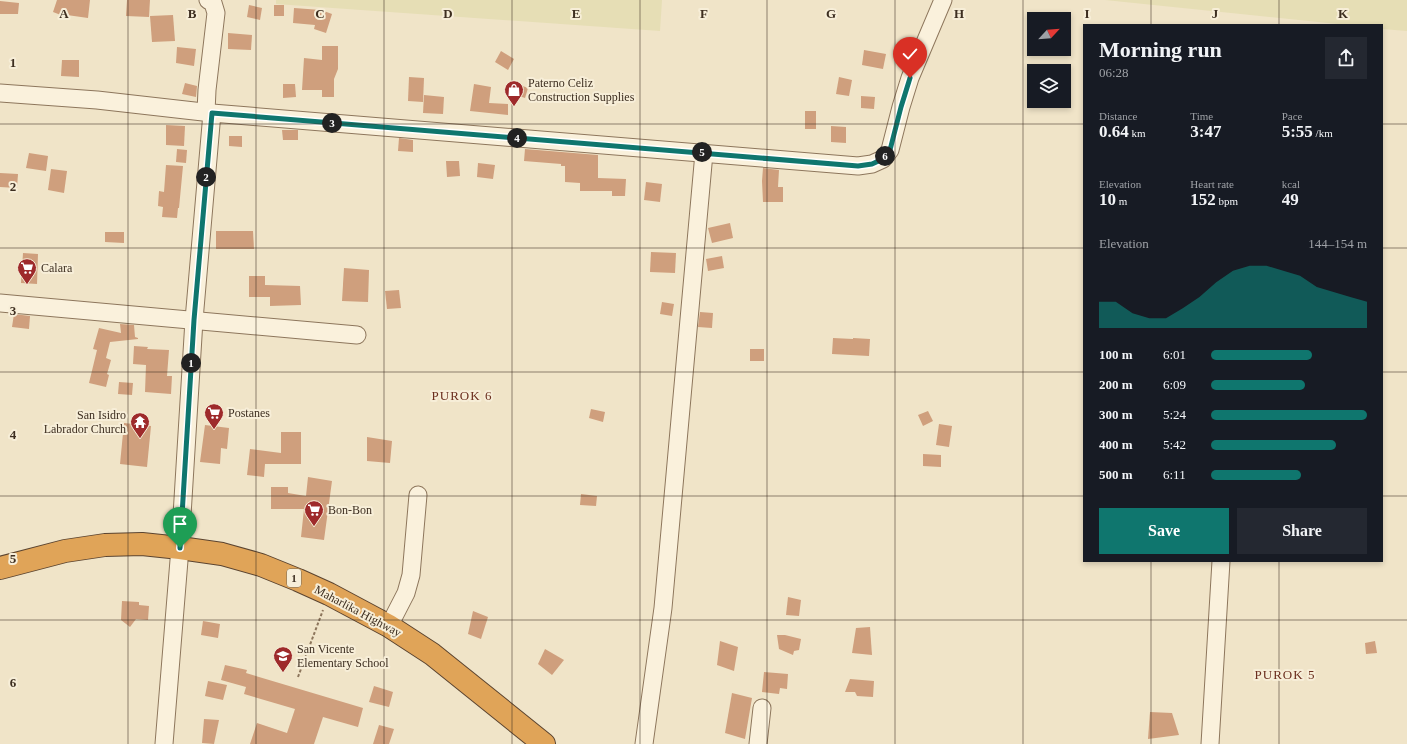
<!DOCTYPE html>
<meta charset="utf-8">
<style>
body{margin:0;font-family:Georgia,serif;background:#242831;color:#f1f3f6;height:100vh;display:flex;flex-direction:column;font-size:15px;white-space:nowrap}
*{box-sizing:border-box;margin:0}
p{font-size:13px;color:#9ea1a6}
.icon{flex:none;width:22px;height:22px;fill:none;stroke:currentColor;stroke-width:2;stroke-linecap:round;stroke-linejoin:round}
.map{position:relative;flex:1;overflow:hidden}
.sheet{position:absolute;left:1083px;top:24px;width:300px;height:538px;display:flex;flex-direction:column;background:#171b24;border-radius:0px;box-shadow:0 2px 6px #0003}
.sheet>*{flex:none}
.needle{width:26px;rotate:64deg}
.tools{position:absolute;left:1027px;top:12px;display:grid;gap:8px}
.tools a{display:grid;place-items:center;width:44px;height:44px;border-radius:0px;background:#171b24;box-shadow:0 2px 6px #0003;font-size:20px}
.pin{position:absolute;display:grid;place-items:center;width:34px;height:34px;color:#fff;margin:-41px -17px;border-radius:50% 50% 50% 0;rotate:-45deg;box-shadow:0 0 4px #0007}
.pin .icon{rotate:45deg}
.km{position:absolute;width:20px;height:20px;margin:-10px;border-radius:50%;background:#222;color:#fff;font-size:11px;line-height:20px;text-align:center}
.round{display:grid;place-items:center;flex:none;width:42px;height:42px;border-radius:0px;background:#242831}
.overview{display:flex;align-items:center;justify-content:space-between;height:68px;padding:0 16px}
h1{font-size:22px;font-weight:700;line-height:30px}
.stats{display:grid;grid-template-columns:repeat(3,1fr);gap:6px;height:68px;padding:4px 16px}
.stats div{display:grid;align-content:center}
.stats b{font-size:17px;font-weight:700}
.stats small{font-size:11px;font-weight:400}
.stats p{font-size:11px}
.chart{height:112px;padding:8px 16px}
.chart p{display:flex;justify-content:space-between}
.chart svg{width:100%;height:72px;margin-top:4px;fill:#0f766e;opacity:.7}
.cta{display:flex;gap:8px;margin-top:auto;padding:8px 16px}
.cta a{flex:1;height:46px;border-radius:0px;background:#0f766e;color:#fff;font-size:16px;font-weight:700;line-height:46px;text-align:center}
.cta a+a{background:#242831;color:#f1f3f6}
ul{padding:0 16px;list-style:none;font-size:13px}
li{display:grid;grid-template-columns:64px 48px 1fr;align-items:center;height:30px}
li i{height:10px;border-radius:5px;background:#0f766e}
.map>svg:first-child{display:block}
.farmland{fill:#e6deb5}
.building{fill:#cf9f7d}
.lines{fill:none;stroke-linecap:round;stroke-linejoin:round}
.minor-casing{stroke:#8d765c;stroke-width:19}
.highway-casing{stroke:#5b4430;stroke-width:24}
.path{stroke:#8d765c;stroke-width:2;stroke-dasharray:3 2;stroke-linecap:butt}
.minor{stroke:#faf1dc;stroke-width:17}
.highway{stroke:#e0a458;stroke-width:22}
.route-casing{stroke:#fff;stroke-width:8}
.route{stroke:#0f766e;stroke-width:5}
.grid{fill:none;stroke:#3d2e20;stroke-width:1;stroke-opacity:0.55}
.labels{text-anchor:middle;stroke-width:4;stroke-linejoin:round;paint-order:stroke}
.shield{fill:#f7eed8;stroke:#756857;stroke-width:1}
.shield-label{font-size:11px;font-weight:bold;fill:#3d2e20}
.poi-label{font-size:12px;fill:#3d2e20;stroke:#f7eed8;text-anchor:start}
.street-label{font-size:12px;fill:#3d2e20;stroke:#f7eed8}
.neighbourhood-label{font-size:13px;letter-spacing:1px;fill:#6b2e1e;stroke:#f7eed8}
.grid-label{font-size:13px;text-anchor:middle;font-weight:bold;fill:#3d2e20;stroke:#f7eed8;stroke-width:4;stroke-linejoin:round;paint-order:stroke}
</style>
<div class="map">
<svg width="1407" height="744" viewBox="0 0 1407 744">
<rect width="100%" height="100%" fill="#f0e4c8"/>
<!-- farmland -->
<g class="farmland">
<path d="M276 0H662L660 31 276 4Z"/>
<path d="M1105 0H1407V31L1382 29V25H1347Z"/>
</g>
<!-- building -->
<g class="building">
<path d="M57 0H90L88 18 67 15 66 17 53 12Z"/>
<path d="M127 0H150L149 17 126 16Z"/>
<path d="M0 1 19 3 18 14H0Z"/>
<path d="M249 5 262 8 260 20 247 17Z"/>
<rect x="274" y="5" width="10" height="11"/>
<path d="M294 8 321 10 332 14 326 33 314 29 315 25 293 23Z"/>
<path d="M173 15 175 41 152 42 150 16Z"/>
<path d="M228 33 252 35 251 50 228 49Z"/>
<path d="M322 46H338V69L334 79V97H322V90H302L304 58 322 60Z"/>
<path d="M177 47 196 49 194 66 176 63Z"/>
<path d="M864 50 886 54 883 69 862 65Z"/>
<path d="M501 51 514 59 508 70 495 62Z"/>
<path d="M62 60H79V77L61 76Z"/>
<path d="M409 77 424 78 423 102 408 101Z"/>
<path d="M839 77 852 80 849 96 836 94Z"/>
<path d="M185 83 197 86 196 97 182 94Z"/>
<path d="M283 84H295L296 97 283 98Z"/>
<path d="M474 84 491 87 489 103 508 104V115L470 111Z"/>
<path d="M520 85 528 88 525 98 516 95Z"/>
<path d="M424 95 444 97 443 114 423 113Z"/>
<path d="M861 96 875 97 874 109 861 108Z"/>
<rect x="805" y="111" width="11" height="18"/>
<path d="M166 125 185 126 184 146 166 145Z"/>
<path d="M831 126 846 127V143L831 142Z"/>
<path d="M282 130H298V140H283Z"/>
<path d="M229 136H242V147L229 146Z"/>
<path d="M399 138 413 140V152L398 151Z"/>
<path d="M177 149 187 150 186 163 176 162Z"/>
<path d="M525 149 598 155V178L626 179 625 196H612V191H580V183L565 182V166H561V164L524 161Z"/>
<path d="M29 153 48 156 46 171 26 168Z"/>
<path d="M446 161H459L460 176 447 177Z"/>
<path d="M478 163 495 165 493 179 477 177Z"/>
<path d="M166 165 183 166 179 208H178L177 218 162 217 163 207 158 206 159 191 164 192Z"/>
<path d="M763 168 779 170 778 187H783V202H763L762 181Z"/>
<path d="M51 169 67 171 64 193 48 190Z"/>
<path d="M0 173 18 174 17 188 0 187Z"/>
<path d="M646 182 662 184 660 202 644 200Z"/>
<path d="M730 223 733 238 712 243 708 228Z"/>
<path d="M216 231H253L254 249H216Z"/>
<path d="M105 232H124V243L105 242Z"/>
<path d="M651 252 676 253 675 273 650 272Z"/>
<path d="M23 253 38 254 37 284 21 283Z"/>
<path d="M722 256 724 268 708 271 706 259Z"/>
<path d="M344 268 369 270 368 302 342 301Z"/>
<path d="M249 276H265V285L300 286 301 305 270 306V297H249Z"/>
<path d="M399 290 401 308 387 309 385 291Z"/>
<path d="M662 302 674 304 672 316 660 314Z"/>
<path d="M700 312 713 313 712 328 698 327Z"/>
<path d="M14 314 30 316 29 329 12 327Z"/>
<path d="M120 324 134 325 135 337 138 338V339L110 342 106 358 111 360 107 374 109 375 106 387 89 383 97 350 93 349 99 328 121 333Z"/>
<path d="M833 338 853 339V338L870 339 869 356 832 354Z"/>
<path d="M134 346 148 347 147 349 169 350 167 376H172L171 394 145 392 146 365 133 364Z"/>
<rect x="750" y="349" width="14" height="12"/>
<path d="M119 382 133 383 132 395 118 394Z"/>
<path d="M591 409 605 412 603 422 589 418Z"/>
<path d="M928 411 933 421 923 426 918 415Z"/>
<path d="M124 423 151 426 147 467 120 464Z"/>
<path d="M939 424 952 426 949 447 936 445Z"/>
<path d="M205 425 229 428 227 449 221 448 220 464 200 462Z"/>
<path d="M281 432H301V464H265L264 477 247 475 250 449 281 453Z"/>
<path d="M367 437 392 441 390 463 367 461Z"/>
<path d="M923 454 941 455V467L923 466Z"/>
<path d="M308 477 332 481 324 540 301 537 304 509H271V487H288V493L306 496Z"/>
<path d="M581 494 597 496 596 506 580 505Z"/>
<path d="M788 597 801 600 799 616 786 615Z"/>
<path d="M122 601 139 602V605L149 606 148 620 136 619 130 627 121 620Z"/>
<path d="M473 611 488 617 481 639 468 634Z"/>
<path d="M203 621 220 624 218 638 201 635Z"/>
<path d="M870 627 872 655 852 653 856 628Z"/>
<path d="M777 635H785L801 639 799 650 794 651 793 655 779 649Z"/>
<path d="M720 641 738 647 734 671 717 665Z"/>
<path d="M1375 641 1377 653 1366 654 1365 643Z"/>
<path d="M545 649 564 660 552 675 538 664Z"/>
<path d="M225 665 247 670 246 673 363 708 358 727 323 717 314 744H250L257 723 287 733 295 709 244 694 246 687 221 680Z"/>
<path d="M764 672 788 674 787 689 780 688 779 694 762 692Z"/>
<path d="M850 679 874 681 873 697 857 696 855 692H845Z"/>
<path d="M208 681 227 685 223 700 205 696Z"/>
<path d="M374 686 393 692 389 707 369 702Z"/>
<path d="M732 693 752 698 745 739 725 733Z"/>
<path d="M1150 712 1172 713 1179 735 1148 739Z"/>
<path d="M204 719 219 720 214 744 202 743Z"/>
<path d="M379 725 394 729 389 744H373Z"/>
</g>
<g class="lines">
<!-- minor casing -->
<g class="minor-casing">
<g id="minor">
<path d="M0 93 97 100 212 113"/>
<path d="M206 112 207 90 216 13 213 3 208 0"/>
<path d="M0 303 357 335"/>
<path d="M389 626 406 593 411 575 418 495"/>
<path d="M164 744 180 548 194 320 212 113 858 166 872 164 883 159 890 150 901 107 910 78 943 0"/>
<path d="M644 744 663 608 704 153"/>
<path d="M758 744 762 708"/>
<path d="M1210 744 1221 561"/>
</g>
</g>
<!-- highway casing -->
<g class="highway-casing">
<path id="highway" d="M0 568 65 551 105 545 142 544 180 548 222 554 261 565 298 580 329 594 389 626 432 654 544 744"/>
</g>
<!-- path -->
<path class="path" d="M298 677 323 610"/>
<!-- minor -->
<use href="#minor" class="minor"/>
<!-- highway -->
<use href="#highway" class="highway"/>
</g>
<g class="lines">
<!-- route casing -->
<g class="route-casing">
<path id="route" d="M180 548 194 320 212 113 858 166 872 164 883 159 890 150 901 107 910 78"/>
</g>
<!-- route -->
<use href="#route" class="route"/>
</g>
<!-- grid -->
<path class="grid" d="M128 0V744M256 0V744M384 0V744M512 0V744M640 0V744M767 0V744M895 0V744M1023 0V744M1151 0V25M1279 0V25M0 124H1084M1382 124H1407M0 248H1084M1382 248H1407M0 372H1084M1382 372H1407M0 496H1084M1382 496H1407M1151 561V744M1279 561V744M0 620H1407"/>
<!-- icons -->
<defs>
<g id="shop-pin" transform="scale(1)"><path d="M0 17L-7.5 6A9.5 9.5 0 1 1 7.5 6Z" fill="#9e2a2b" stroke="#f7eed8"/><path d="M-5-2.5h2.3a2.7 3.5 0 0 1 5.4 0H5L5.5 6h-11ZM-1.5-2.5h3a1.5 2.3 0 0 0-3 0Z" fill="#fff"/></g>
<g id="supermarket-pin" transform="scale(1)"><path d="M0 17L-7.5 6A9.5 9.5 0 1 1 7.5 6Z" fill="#9e2a2b" stroke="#f7eed8"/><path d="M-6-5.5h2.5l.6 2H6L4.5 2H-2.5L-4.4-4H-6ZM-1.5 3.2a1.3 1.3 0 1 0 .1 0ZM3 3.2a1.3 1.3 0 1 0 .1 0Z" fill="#fff"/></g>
<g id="temple-pin" transform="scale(1)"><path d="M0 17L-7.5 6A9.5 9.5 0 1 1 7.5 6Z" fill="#9e2a2b" stroke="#f7eed8"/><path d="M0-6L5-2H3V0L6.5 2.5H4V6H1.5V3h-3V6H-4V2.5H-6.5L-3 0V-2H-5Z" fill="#fff"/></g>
<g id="school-pin" transform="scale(1)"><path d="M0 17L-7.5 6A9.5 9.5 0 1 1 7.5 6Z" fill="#9e2a2b" stroke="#f7eed8"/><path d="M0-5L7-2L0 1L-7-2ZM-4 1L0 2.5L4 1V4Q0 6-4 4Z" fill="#fff"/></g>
</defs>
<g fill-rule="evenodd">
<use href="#shop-pin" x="514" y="90"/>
<use href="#supermarket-pin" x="27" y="268"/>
<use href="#supermarket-pin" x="214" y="413"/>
<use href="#temple-pin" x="140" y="422"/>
<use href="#supermarket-pin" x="314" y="510"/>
<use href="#school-pin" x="283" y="656"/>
</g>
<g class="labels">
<!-- shield labels -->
<rect class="shield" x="287" y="569" width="14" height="18" rx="3"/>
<g class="shield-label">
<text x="294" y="582">1</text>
</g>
<!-- poi labels -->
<g class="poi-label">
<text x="528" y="87">Paterno Celiz<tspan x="528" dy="14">Construction Supplies</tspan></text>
<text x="41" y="272">Calara</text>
<text x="228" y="417">Postanes</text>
<text x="126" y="419" text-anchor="end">San Isidro<tspan x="126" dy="14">Labrador Church</tspan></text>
<text x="328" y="514">Bon-Bon</text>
<text x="297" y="653">San Vicente<tspan x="297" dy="14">Elementary School</tspan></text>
</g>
<!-- street labels -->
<g class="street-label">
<text transform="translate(358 611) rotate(28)" y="4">Maharlika Highway</text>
</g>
<!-- neighbourhood labels -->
<g class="neighbourhood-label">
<text x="462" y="400">PUROK 6</text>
<text x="1285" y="679">PUROK 5</text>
</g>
</g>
<g class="grid-label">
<text x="64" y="18">A</text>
<text x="192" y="18">B</text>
<text x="320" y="18">C</text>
<text x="448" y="18">D</text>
<text x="576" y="18">E</text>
<text x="704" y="18">F</text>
<text x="831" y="18">G</text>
<text x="959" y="18">H</text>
<text x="1087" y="18">I</text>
<text x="1215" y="18">J</text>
<text x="1343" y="18">K</text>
<text x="13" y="67">1</text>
<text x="13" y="191">2</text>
<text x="13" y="315">3</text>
<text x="13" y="439">4</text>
<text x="13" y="563">5</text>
<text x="13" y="687">6</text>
</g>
</svg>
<div class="tools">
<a><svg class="needle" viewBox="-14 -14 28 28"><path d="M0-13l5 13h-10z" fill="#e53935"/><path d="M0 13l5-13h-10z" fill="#9ea1a6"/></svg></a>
<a><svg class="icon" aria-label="layers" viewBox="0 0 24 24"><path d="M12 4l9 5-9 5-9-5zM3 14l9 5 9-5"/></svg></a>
</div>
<div class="pin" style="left:180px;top:548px;background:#1e9e55"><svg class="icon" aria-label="arrive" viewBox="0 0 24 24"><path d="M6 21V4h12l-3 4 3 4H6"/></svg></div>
<div class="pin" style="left:910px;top:78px;background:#d93025"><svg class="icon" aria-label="check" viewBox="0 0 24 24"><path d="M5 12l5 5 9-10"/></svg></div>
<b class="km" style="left:191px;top:363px">1</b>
<b class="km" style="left:206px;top:177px">2</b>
<b class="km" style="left:332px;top:123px">3</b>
<b class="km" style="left:517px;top:138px">4</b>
<b class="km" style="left:702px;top:152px">5</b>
<b class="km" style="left:885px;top:156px">6</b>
<section class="sheet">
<div class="overview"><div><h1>Morning run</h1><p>06:28</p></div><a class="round"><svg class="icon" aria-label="share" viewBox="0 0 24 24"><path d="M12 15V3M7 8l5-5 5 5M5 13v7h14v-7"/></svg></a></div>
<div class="stats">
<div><p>Distance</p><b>0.64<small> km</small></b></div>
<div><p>Time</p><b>3:47</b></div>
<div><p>Pace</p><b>5:55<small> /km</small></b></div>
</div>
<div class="stats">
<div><p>Elevation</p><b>10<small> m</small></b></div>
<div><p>Heart rate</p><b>152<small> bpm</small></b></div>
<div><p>kcal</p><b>49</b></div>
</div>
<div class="chart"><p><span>Elevation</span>144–154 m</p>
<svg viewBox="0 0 160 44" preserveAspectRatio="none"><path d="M0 44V28L10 28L20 35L30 38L40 38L50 32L60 25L70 16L80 9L90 6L100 6L110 9L120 12L130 19L140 22L150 25L160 28V44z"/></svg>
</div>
<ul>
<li><b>100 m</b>6:01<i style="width:65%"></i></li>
<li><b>200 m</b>6:09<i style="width:60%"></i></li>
<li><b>300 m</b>5:24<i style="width:100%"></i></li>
<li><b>400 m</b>5:42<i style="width:80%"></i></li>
<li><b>500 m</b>6:11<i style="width:58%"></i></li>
</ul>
<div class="cta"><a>Save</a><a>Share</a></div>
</section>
</div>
